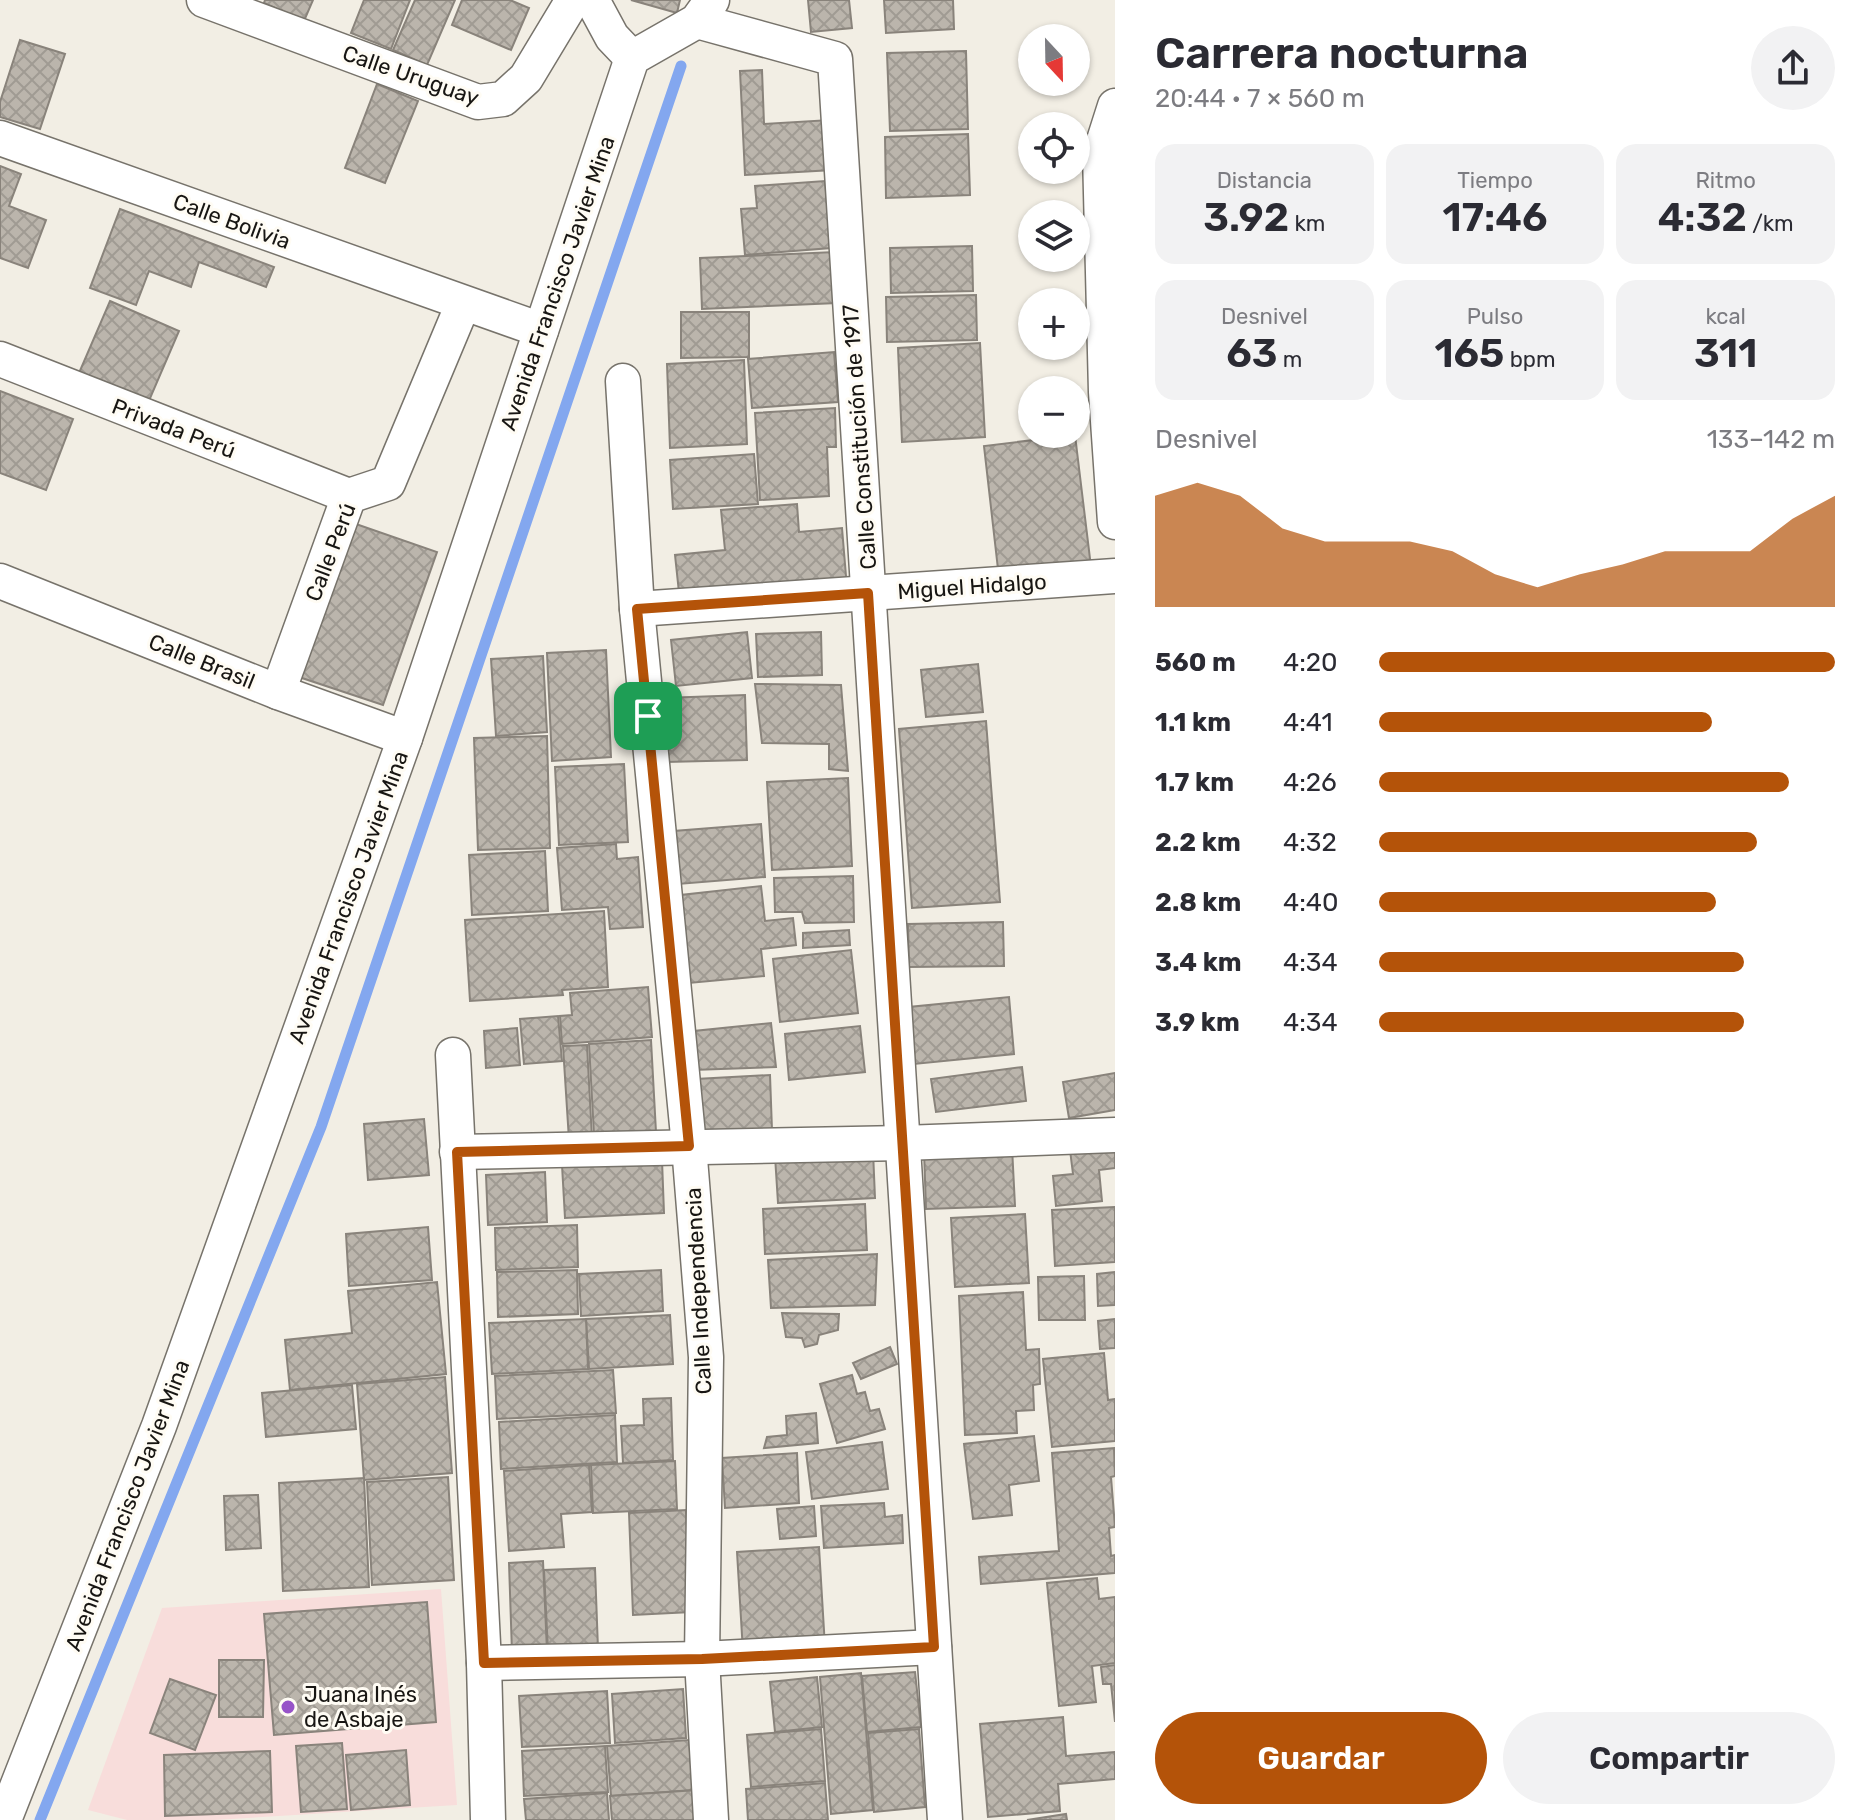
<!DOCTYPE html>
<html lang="es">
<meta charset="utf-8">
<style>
body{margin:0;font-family:Rubik,sans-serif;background:#f2f2f3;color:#2b2b33;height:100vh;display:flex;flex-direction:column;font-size:30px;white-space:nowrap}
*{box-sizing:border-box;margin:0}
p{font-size:26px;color:#7c7c81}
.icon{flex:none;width:44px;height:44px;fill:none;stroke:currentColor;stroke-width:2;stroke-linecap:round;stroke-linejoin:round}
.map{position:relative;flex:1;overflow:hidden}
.details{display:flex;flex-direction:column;background:#fff;width:760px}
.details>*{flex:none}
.needle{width:52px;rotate:158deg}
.controls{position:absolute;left:1018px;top:24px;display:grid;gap:16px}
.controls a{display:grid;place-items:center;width:72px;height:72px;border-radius:50%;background:#fff;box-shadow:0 2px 6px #0004;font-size:40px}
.pin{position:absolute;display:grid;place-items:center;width:68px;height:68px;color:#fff;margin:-34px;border-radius:16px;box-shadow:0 4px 12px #0006}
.round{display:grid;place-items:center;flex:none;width:84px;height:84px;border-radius:42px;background:#f2f2f3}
.summary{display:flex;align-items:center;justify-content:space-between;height:136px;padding:0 40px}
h1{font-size:44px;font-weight:600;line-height:60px}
.figures{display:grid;grid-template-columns:repeat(3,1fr);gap:12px;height:136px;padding:8px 40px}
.figures div{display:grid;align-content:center;border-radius:20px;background:#f2f2f3;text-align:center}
.figures b{font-size:40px;font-weight:600}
.figures small{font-size:22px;font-weight:400}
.figures p{font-size:22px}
.chart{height:224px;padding:16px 40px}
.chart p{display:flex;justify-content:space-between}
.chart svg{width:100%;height:144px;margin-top:8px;fill:#b45309;opacity:.7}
.primary-button{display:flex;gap:16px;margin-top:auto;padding:16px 40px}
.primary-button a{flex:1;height:92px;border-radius:48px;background:#b45309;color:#fff;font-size:32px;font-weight:600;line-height:92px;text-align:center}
.primary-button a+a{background:#f2f2f3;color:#2b2b33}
ul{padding:0 40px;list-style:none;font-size:26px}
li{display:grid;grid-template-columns:128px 96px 1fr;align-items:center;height:60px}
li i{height:20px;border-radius:10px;background:#b45309}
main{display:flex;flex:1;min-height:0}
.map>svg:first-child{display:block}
.education{fill:#f8dddb}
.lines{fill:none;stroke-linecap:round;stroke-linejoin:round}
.stream{stroke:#83a7ef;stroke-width:11}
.building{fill:url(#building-cross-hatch);stroke:#89837b;stroke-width:2}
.minor-casing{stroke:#77736b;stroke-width:37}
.minor{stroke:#fff;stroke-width:34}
.route-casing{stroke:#fff;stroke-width:16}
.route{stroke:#b45309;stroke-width:10}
.poi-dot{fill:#9753c8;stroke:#fffcf4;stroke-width:3}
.labels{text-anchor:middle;stroke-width:6;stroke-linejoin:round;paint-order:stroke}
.street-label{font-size:22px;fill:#181613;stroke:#fffcf4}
.poi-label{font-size:22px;fill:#181613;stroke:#fffcf4;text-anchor:start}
</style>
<main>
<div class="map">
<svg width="1115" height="1820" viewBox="0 0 1115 1820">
<defs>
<pattern id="building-cross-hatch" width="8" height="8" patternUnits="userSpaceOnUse" patternTransform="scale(2)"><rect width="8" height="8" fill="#bbb5ac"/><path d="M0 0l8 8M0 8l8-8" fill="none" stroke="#a09b93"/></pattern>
</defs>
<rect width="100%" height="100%" fill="#f2eee4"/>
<!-- education -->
<path class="education" d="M441 1589 457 1805 215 1820H127L88 1810 162 1608Z"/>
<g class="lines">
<!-- stream -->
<path class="stream" d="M40 1820 321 1127 681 66"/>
</g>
<!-- building -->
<g class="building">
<path d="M265 0H313L304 21 264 3Z"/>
<path d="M364 0H410L391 49 351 33Z"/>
<path d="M415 0H455L427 65 393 50Z"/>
<path d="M462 0H510L529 8 511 50 452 25Z"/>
<path d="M631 0H680L677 13Z"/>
<path d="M808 0H849L852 28 811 32Z"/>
<path d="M884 0H953L954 29 886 33Z"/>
<path d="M20 40 65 54 40 129 0 117V102Z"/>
<path d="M966 51 968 129 890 131 887 53Z"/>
<path d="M762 70 764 124 830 120 833 170 745 175 740 71Z"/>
<path d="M377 84 418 101 385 183 345 168Z"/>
<path d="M968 134 970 195 886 198 885 137Z"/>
<path d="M0 166 21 174 9 206 46 220 28 268 0 258Z"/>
<path d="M825 181 831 248 745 255 741 209 757 208 755 186Z"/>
<path d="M120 209 274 267 266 287 199 262 191 287 149 271 136 305 90 288Z"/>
<path d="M972 246 973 291 891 293 890 248Z"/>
<path d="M835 252 837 303 702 309 700 258Z"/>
<path d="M976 295 977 340 887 342 886 297Z"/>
<path d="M110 301 179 331 148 403 79 373Z"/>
<path d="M681 312H749V357L681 358Z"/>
<path d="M980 343 985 437 902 442 898 348Z"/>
<path d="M834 352 838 402 752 408 748 359Z"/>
<path d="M744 360 747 444 670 448 667 364Z"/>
<path d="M0 391 73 419 46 490 0 473Z"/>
<path d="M835 408 836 447H827L829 496 760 500 755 413Z"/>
<path d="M1075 435 1091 567 999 578 984 446Z"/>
<path d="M754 454 758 504 673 509 670 460Z"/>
<path d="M797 504 799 532 842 528 847 588 680 602 675 555 725 550 721 510Z"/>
<path d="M353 523 437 552 383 705 299 677Z"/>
<path d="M747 632 752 678 676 686 671 640Z"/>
<path d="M821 632 822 675 758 677 756 634Z"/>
<path d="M606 650 611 757 552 761 547 653Z"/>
<path d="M543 656 547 732 496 736 491 659Z"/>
<path d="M978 664 983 712 926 717 921 670Z"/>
<path d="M755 684 841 685 848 771 829 769V744L762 743Z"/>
<path d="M745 695 747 760 666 762 664 698Z"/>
<path d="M986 721 1000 902 912 908 899 729Z"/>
<path d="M547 736 550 848 478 850 474 738Z"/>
<path d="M624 764 628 842 559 845 555 767Z"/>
<path d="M848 778 852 866 772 870 767 782Z"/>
<path d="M761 824 765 877 678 884 674 831Z"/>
<path d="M616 844 617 859 638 857 643 927 610 929 608 907 562 910 557 848Z"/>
<path d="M545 851 548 911 472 915 469 855Z"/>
<path d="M853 876 854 922 805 923 802 912H775L774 878Z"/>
<path d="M761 886 765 921 793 918 796 945 761 949 764 976 689 983 681 895Z"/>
<path d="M604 911 608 987 562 990 563 995 470 1001 465 920Z"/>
<path d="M1003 922 1004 966 909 967 908 924Z"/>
<path d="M849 930 850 945 803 948V933Z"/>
<path d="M851 950 858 1013 780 1022 773 959Z"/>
<path d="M648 987 652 1037 562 1044 560 1016 572 1015 570 993Z"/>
<path d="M1009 997 1014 1054 914 1064 909 1007Z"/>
<path d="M558 1016 562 1061 524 1064 520 1019Z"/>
<path d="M771 1023 776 1067 693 1070 694 1031Z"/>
<path d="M860 1026 865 1072 789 1080 785 1034Z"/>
<path d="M517 1028 520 1065 486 1068 484 1031Z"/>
<path d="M651 1040 656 1132 594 1135 589 1044Z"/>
<path d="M587 1045 592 1138 569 1140 563 1046Z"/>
<path d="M1022 1067 1026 1101 936 1112 931 1079Z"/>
<path d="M1115 1073V1110L1069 1118 1063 1082Z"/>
<path d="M770 1075 772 1130 698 1133 696 1079Z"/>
<path d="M424 1119 429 1175 368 1180 364 1124Z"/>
<path d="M1115 1145V1168L1099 1170 1102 1201 1056 1206 1053 1176 1073 1174 1070 1150Z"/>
<path d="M1012 1147 1015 1206 926 1209 924 1151Z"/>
<path d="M873 1151 875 1198 778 1203 775 1156Z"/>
<path d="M662 1160 664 1213 565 1218 562 1165Z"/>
<path d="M545 1172 547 1222 488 1225 486 1175Z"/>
<path d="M865 1204 867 1250 765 1254 763 1209Z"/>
<path d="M1115 1207V1262L1055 1266 1052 1210Z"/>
<path d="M1025 1214 1029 1283 955 1287 951 1218Z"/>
<path d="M577 1225 578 1267 496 1270 495 1228Z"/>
<path d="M428 1227 432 1280 349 1286 346 1234Z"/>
<path d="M877 1254 875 1305 771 1308 768 1260Z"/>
<path d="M577 1270 578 1314 498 1317 497 1272Z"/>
<path d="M661 1270 663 1311 581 1316 579 1274Z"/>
<path d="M1115 1272V1305L1098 1306 1097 1274Z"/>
<path d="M1084 1276 1085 1320H1039L1038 1277Z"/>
<path d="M437 1282 446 1374 290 1390 285 1340 352 1333 348 1291Z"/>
<path d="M1023 1292 1026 1350 1039 1349 1040 1384 1033 1385 1034 1410 1016 1411 1017 1433 965 1435 959 1296Z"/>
<path d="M782 1313 839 1314 838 1330 819 1335 817 1344 805 1347 802 1338 786 1337Z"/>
<path d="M670 1315 673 1364 589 1369 586 1319Z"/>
<path d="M586 1319 588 1369 492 1374 489 1323Z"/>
<path d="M1115 1319V1348L1100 1349 1098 1321Z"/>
<path d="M890 1347 897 1364 861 1379 853 1363Z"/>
<path d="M1104 1353 1108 1400 1115 1399V1441L1052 1447 1043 1359Z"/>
<path d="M613 1370 616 1413 497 1419 495 1376Z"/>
<path d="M852 1375 857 1394 865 1392 870 1411 879 1409 885 1429 837 1443 820 1384Z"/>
<path d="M445 1377 452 1473 364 1480 357 1384Z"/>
<path d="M352 1385 356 1429 266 1437 262 1393Z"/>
<path d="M671 1398 673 1460 623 1463 621 1426 644 1425 643 1399Z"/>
<path d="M816 1413 818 1443 764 1448 767 1437 787 1435 786 1416Z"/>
<path d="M615 1415 617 1462 501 1469 499 1422Z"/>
<path d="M1034 1436 1039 1481 1009 1485 1012 1515 973 1519 964 1444Z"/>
<path d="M882 1442 888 1489 812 1499 806 1452Z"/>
<path d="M1114 1448 1115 1476 1111 1477 1115 1527 1109 1528 1111 1556 1115 1555V1573L981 1584 979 1557 1059 1551 1052 1453Z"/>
<path d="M797 1453 799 1503 725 1508 722 1458Z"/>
<path d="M675 1461 677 1509 593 1513 591 1465Z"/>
<path d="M589 1465 592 1512 561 1514 564 1547 509 1551 504 1471Z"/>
<path d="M448 1477 454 1580 372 1585 367 1482Z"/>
<path d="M364 1478 369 1587 283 1591 279 1483Z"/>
<path d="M258 1495 261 1548 226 1550 224 1496Z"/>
<path d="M884 1503 885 1517 902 1515 903 1543 824 1548 821 1506Z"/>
<path d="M814 1506 816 1536 780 1539 777 1509Z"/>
<path d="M686 1510 691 1612 633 1615 629 1513Z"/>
<path d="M819 1547 825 1647 743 1652 737 1552Z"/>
<path d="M543 1561 547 1651 512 1653 509 1563Z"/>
<path d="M595 1568 598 1649 548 1651 544 1570Z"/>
<path d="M1097 1578 1099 1599 1115 1597V1663L1092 1666 1096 1702 1059 1706 1047 1583Z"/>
<path d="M427 1602 436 1722 274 1735 264 1614Z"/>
<path d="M219 1660H264L263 1717H219Z"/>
<path d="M1115 1665V1722L1111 1684H1103L1101 1667Z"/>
<path d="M915 1672 921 1727 867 1732 862 1676Z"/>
<path d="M861 1673 873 1810 831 1814 820 1677Z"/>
<path d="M817 1677 822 1727 775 1732 770 1682Z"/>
<path d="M170 1679 216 1695 195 1750 150 1733Z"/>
<path d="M683 1689 686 1738 615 1743 612 1694Z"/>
<path d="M607 1691 610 1743 522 1747 519 1696Z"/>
<path d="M1063 1717 1066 1756 1115 1752V1779L1058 1784 1060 1811 988 1817 980 1724Z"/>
<path d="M821 1729 825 1781 751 1787 747 1735Z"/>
<path d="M919 1729 925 1807 874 1812 868 1733Z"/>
<path d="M689 1740 693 1790 611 1796 607 1746Z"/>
<path d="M342 1743 347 1809 301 1812 296 1746Z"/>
<path d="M605 1746 608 1792 524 1796 522 1751Z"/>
<path d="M406 1750 410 1805 351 1810 346 1755Z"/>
<path d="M270 1751 272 1812 165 1816 164 1755Z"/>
<path d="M825 1783 828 1820H748L746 1789Z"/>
<path d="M697 1790 699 1820H612L610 1796Z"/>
<path d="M607 1793 609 1820H526L524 1799Z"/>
<path d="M1066 1814 1067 1820H1027Z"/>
</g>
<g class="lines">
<!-- minor casing -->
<g class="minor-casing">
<g id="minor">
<path d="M204 0 478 102 503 99 526 78 573 0"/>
<path d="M592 0 612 37 632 58"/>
<path d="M697 21 835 59 945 1820"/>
<path d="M1115 106 1100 153 1106 392 1115 522"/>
<path d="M0 138 541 330"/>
<path d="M0 359 349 496"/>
<path d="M623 381 637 609 689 1146 706 1357 702 1659 711 1820"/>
<path d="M0 581 278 692 405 738"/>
<path d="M637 609 1115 576"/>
<path d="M278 692 349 496 388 483 463 304"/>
<path d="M453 1055 484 1663 488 1820"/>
<path d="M457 1152 903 1143 1115 1135"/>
<path d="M484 1663 702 1659 934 1647"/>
<path d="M4 1820 159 1426 405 738 632 58 697 21 712 0"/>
</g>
</g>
<!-- minor -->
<use href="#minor" class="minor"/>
</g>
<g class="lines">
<!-- route casing -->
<g class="route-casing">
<path id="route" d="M868 593 934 1647 702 1659 484 1663 457 1152 689 1146 637 609Z"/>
</g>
<!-- route -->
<use href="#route" class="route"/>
</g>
<!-- markers -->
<circle class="poi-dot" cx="288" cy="1707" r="8"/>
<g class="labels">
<!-- street labels -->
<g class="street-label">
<text transform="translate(411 75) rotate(19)" y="8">Calle Uruguay</text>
<text transform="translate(232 221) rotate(20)" y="8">Calle Bolivia</text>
<text transform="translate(557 283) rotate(-71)" y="8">Avenida Francisco Javier Mina</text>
<text transform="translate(174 428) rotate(21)" y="8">Privada Perú</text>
<text transform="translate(859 437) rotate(-94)" y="8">Calle Constitución de 1917</text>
<text transform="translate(330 552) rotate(-69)" y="8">Calle Perú</text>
<text transform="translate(972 586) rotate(-4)" y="8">Miguel Hidalgo</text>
<text transform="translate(202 661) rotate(22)" y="8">Calle Brasil</text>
<text transform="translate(348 897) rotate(-70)" y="8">Avenida Francisco Javier Mina</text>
<text transform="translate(698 1291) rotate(-93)" y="8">Calle Independencia</text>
<text transform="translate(127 1505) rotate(-69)" y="8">Avenida Francisco Javier Mina</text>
</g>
<!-- poi labels -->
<g class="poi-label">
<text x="304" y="1702">Juana Inés<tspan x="304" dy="25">de Asbaje</tspan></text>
</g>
</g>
</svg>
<div class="controls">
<a><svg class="needle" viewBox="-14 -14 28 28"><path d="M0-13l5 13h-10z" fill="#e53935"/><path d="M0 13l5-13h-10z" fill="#7c7c81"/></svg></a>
<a><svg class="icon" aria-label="locate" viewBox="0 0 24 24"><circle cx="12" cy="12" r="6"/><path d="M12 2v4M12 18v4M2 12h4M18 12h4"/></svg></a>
<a><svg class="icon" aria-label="layers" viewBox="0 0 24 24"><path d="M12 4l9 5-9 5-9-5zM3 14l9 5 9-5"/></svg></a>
<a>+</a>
<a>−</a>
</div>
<div class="pin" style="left:648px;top:716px;background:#1e9e55"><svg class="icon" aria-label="arrive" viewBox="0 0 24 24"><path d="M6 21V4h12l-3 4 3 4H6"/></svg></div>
</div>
<section class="details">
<div class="summary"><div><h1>Carrera nocturna</h1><p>20:44 · 7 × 560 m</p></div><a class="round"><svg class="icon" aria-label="share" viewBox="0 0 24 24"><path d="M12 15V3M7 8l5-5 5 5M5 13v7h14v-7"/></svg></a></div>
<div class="figures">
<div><p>Distancia</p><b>3.92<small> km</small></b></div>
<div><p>Tiempo</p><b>17:46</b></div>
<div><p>Ritmo</p><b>4:32<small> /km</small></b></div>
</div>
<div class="figures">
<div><p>Desnivel</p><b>63<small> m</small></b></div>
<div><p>Pulso</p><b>165<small> bpm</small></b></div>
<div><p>kcal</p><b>311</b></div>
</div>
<div class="chart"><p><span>Desnivel</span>133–142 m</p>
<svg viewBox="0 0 160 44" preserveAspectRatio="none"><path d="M0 44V10L10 6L20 10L30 20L40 24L50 24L60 24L70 27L80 34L90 38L100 34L110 31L120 27L130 27L140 27L150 17L160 10V44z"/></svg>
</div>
<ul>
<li><b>560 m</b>4:20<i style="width:100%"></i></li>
<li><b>1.1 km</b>4:41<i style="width:73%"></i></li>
<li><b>1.7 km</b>4:26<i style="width:90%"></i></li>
<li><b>2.2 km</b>4:32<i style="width:83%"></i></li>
<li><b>2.8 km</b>4:40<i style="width:74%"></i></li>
<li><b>3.4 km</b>4:34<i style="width:80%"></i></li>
<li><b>3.9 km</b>4:34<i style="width:80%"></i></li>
</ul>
<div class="primary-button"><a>Guardar</a><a>Compartir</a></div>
</section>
</main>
